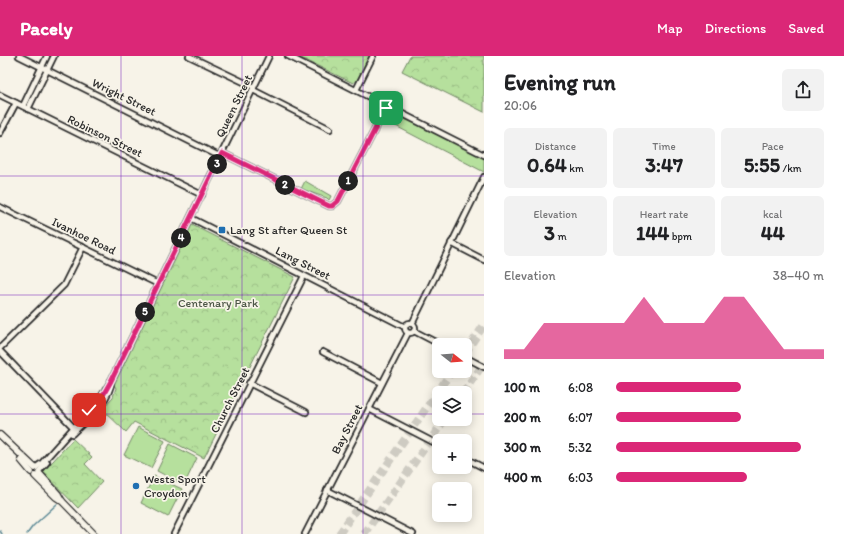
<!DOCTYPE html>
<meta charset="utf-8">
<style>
body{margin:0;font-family:Itim,sans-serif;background:#f2f2f2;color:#202124;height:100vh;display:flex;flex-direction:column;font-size:15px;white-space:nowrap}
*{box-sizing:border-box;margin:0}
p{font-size:13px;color:#757577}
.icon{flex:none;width:22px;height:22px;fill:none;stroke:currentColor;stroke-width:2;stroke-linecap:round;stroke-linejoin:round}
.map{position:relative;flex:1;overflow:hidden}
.sheet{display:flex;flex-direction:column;background:#fff;width:360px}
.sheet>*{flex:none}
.needle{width:26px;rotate:107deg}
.controls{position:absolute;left:432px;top:282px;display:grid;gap:8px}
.controls a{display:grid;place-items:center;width:40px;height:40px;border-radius:6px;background:#fff;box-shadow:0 2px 10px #0003;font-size:20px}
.pin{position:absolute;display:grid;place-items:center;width:34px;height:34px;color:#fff;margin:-17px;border-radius:8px;box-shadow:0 2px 6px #0006}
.km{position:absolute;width:20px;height:20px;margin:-10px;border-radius:50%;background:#222;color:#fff;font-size:11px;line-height:20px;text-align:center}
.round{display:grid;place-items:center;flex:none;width:42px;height:42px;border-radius:6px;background:#f2f2f2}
.headline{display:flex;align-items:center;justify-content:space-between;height:68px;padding:0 20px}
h1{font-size:22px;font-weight:700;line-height:30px}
.figures{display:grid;grid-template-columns:repeat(3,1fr);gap:6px;height:68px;padding:4px 20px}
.figures div{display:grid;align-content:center;border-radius:6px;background:#f2f2f2;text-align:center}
.figures b{font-size:20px;font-weight:700}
.figures small{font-size:11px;font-weight:400}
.figures p{font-size:11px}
.chart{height:112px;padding:8px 20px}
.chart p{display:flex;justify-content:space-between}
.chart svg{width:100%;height:72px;margin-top:4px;fill:#db2777;opacity:.7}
ul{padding:0 20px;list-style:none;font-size:13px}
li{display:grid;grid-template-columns:64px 48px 1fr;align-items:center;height:30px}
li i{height:10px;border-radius:5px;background:#db2777}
header{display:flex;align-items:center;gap:24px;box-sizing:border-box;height:56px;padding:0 20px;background:#db2777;color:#fff}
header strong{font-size:19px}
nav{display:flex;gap:22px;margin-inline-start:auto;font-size:14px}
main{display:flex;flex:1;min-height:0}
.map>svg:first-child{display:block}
.grass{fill:#b6e09d;stroke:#708664}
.forest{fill:url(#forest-crowns);stroke:#708664}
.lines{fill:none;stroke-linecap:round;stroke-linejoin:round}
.stream{stroke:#5c8996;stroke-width:1.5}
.motorway-tunnel{stroke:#cecbc2;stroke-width:8;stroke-dasharray:8 4;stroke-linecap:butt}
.minor-casing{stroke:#2b2b2b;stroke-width:8}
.tertiary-casing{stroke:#2b2b2b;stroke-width:8}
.minor{stroke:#f7f3e8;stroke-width:4.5}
.tertiary{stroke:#f7f3e8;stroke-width:5.5}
.route-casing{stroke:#fff;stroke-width:8}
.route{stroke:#db2777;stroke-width:5}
.grid{fill:none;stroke:#7b2cbf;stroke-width:1;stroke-opacity:0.55}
.poi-dot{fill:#1f6fb2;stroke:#f7f3e8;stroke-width:1.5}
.labels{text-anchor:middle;stroke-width:3.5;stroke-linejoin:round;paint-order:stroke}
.street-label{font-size:12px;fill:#2b2b2b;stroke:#f7f3e8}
.poi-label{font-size:12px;fill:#2b2b2b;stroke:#f7f3e8;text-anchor:start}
.park-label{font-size:12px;fill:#4e5848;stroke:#f7f3e8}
</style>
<header>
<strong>Pacely</strong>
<nav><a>Map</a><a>Directions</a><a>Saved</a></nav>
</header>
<main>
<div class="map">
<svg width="484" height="478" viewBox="0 0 484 478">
<defs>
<pattern id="forest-crowns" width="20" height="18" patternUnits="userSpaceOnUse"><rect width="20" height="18" fill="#b6e09d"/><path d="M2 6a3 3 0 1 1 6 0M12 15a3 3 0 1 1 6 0" fill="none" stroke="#9dc087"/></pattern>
</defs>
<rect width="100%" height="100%" fill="#f7f3e8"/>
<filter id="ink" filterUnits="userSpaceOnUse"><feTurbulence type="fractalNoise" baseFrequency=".025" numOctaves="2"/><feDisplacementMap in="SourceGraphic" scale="8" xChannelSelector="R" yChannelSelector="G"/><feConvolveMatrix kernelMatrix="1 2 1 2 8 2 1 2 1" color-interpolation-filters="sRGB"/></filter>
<g filter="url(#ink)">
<!-- grass -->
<g class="grass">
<path d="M393 57 484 102V116L388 66Z"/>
<path d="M305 125 331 140 329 144 327 142 301 133Z"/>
<path d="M138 371 165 385 151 412 124 399Z"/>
<path d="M170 388 197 402 184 429 157 415Z"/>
<path d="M154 420 182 433 168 461 141 447Z"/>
</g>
<!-- forest -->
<g class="forest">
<path d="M297 0H369L357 24 353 27Z"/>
<path d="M410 0H484V56L402 15Z"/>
<path d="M192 169 295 221 204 402 134 366 126 376 102 353 113 341 116 332 114 329Z"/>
<path d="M73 383 92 401 85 408 102 426 78 452 43 416Z"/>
</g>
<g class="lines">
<!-- stream -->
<g class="stream">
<path d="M0 475 2 478"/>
<path d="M27 478 33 470 57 448"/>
</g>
<!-- motorway-tunnel -->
<g class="motorway-tunnel">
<path d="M465 297 484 269"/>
<path d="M463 337 484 307"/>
<path d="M339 478 452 315"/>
<path d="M364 478 445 363"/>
</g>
<!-- minor casing -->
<g class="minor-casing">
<g id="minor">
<path d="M19 0 221 101"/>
<path d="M189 0 254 31"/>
<path d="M288 0 484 99"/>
<path d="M253 34 330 73"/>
<path d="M356 34 373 0"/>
<path d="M0 39 202 139"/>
<path d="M23 50 47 0"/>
<path d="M28 53 54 0"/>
<path d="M0 77 16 47"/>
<path d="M222 97 329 150H332L338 145 387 50"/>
<path d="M0 151 158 228"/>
<path d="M191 162 405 271"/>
<path d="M451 187 484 204"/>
<circle cx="410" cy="272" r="5"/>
<path d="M412 268 484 121"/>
<path d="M414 275 441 289"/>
<path d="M0 292 64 229 83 191"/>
<path d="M0 295 75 373"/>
<path d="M323 296 382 327"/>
<path d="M465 301 484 311"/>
<path d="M249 327 306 356"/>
<path d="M369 353 439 389"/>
<path d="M72 378C84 366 112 343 111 325"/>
<path d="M465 402 484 412"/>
<path d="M35 412 42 407 101 341 111 325 269 0"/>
<path d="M39 415 47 406"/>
<path d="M327 434 413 478"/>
<path d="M174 478 304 220"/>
<path d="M305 478 408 277"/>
</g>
</g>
<!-- tertiary casing -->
<g class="tertiary-casing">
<g id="tertiary">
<path d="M0 379 35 412"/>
<path d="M21 404 31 416"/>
<path d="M39 417 58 438 62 445 94 478"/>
<path d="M35 420 56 441 62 445"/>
</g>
</g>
<!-- minor -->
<use href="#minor" class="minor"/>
<!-- tertiary -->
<use href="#tertiary" class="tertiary"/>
</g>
</g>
<g class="lines" filter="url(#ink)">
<!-- route casing -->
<g class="route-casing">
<path id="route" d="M89 354 102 341 111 325 222 97 329 150H332L338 145 386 52"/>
</g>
<!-- route -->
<use href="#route" class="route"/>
</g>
<!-- grid -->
<path class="grid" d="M121 0V478M242 0V478M363 0V478M0 120H484M0 239H484M0 358H439M465 358H484"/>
<!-- markers -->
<g class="poi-dot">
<rect x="218" y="170" width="8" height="8" rx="2"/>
<circle cx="136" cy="430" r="4"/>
</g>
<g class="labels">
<!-- street labels -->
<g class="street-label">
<text transform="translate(124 41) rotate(26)" y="4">Wright Street</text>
<text transform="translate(234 50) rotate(-64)" y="4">Queen Street</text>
<text transform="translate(105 80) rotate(26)" y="4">Robinson Street</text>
<text transform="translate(84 180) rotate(26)" y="4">Ivanhoe Road</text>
<text transform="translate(303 207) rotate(27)" y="4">Lang Street</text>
<text transform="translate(230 344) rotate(-63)" y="4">Church Street</text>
<text transform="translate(347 373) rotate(-63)" y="4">Bay Street</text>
</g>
<!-- poi labels -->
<g class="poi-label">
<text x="230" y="178">Lang St after Queen St</text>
<text x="144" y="427">Wests Sport<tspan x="144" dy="14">Croydon</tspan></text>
</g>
<!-- park labels -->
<g class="park-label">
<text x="218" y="251">Centenary Park</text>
</g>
</g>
</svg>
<div class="controls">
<a><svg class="needle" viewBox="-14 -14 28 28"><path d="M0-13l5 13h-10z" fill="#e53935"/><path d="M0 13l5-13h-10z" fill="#757577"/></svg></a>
<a><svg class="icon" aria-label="layers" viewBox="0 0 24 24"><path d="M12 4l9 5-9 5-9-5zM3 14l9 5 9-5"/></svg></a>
<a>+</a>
<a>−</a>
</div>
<div class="pin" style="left:386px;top:52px;background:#1e9e55"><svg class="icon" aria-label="arrive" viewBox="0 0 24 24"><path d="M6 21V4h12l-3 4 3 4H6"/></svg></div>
<div class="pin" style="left:89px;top:354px;background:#d93025"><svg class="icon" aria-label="check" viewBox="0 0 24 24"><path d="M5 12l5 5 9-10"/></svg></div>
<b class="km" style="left:348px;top:125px">1</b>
<b class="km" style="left:285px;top:129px">2</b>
<b class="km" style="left:217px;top:108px">3</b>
<b class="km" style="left:181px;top:182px">4</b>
<b class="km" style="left:145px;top:256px">5</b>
</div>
<section class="sheet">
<div class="headline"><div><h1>Evening run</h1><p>20:06</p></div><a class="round"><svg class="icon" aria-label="share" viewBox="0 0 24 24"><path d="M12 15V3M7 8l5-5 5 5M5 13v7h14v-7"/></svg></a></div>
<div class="figures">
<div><p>Distance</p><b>0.64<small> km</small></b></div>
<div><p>Time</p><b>3:47</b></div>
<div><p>Pace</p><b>5:55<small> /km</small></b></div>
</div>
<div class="figures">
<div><p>Elevation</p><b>3<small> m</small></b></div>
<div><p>Heart rate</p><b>144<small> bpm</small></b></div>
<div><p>kcal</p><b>44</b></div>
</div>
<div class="chart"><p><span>Elevation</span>38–40 m</p>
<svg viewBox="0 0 160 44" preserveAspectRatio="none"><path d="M0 44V38L10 38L20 22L30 22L40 22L50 22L60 22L70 6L80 22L90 22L100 22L110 6L120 6L130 22L140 38L150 38L160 38V44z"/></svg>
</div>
<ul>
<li><b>100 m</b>6:08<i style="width:60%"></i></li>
<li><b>200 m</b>6:07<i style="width:60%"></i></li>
<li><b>300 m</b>5:32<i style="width:89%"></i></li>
<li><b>400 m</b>6:03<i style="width:63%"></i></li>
</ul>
</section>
</main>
